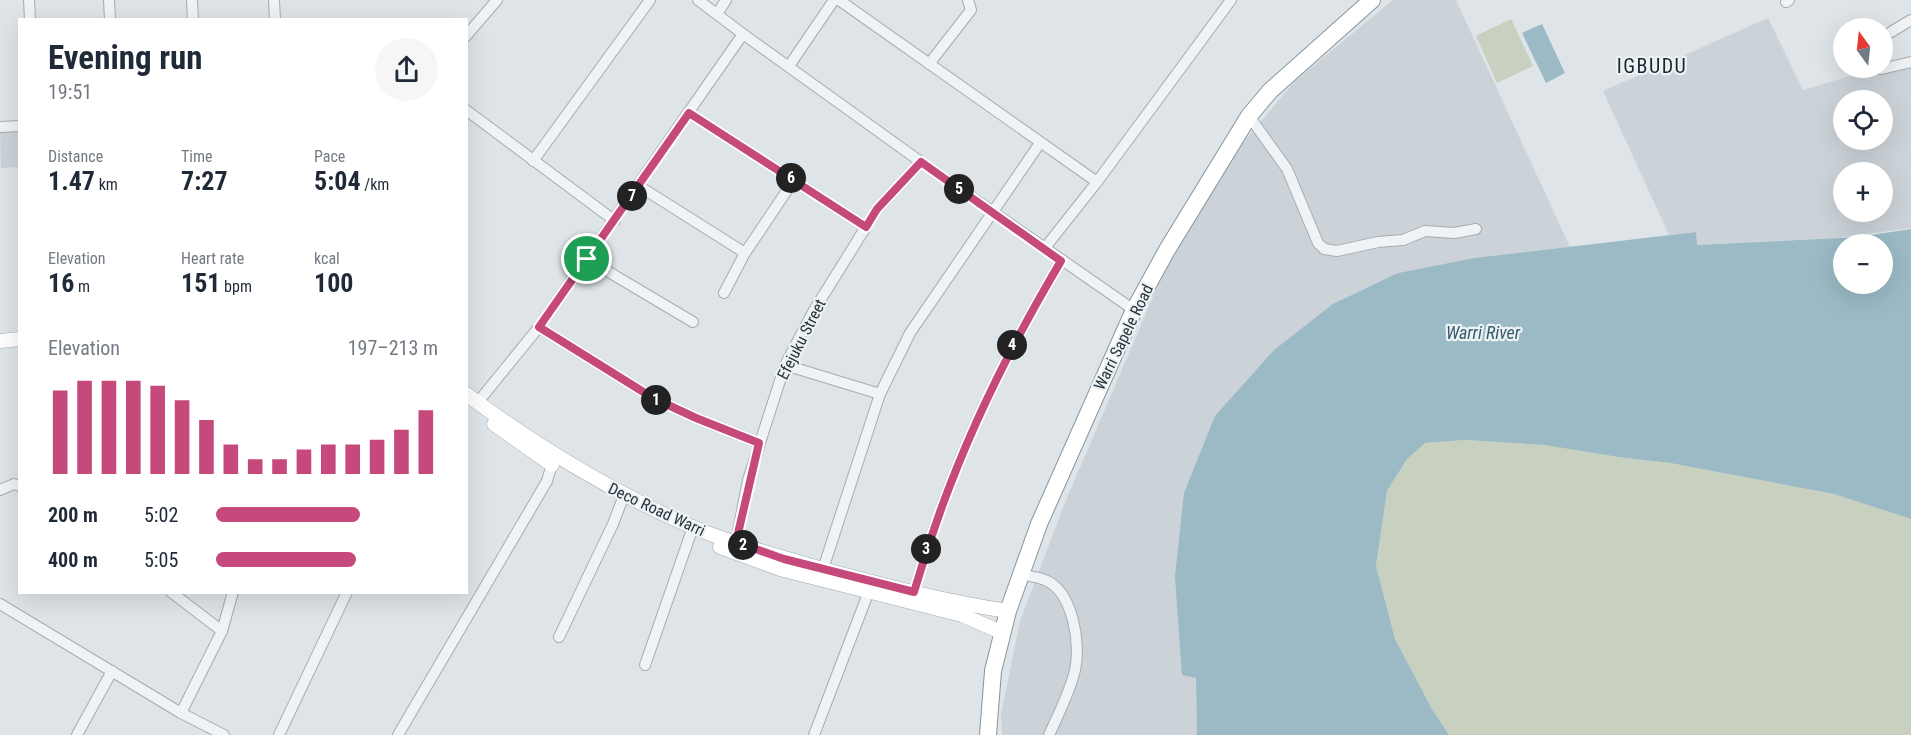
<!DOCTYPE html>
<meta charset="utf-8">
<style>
body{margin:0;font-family:"Roboto Condensed",sans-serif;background:#f6f6f7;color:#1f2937;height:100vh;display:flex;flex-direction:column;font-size:22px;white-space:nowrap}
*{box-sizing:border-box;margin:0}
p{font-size:20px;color:#747a83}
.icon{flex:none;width:33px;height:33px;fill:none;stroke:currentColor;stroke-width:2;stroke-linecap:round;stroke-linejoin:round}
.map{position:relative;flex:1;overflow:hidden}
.side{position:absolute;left:18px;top:18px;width:450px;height:576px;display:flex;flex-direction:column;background:#fff;border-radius:0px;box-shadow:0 6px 24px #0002}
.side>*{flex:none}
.needle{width:39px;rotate:345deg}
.buttons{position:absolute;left:1833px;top:18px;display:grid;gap:12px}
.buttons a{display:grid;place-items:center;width:60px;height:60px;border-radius:50%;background:#fff;box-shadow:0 6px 24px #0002;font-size:30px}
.pin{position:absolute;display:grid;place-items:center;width:51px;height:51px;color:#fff;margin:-26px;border:3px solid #fff;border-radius:50%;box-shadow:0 2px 6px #0007}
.km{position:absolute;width:30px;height:30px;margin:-15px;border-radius:50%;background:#222;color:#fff;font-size:16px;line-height:30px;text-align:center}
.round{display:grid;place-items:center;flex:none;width:63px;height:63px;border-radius:32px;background:#f6f6f7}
.summary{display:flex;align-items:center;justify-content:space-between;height:102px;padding:0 30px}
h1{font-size:33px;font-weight:700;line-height:45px}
.stats{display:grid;grid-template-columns:repeat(3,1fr);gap:9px;height:102px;padding:6px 30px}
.stats div{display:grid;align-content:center}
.stats b{font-size:26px;font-weight:700}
.stats small{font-size:16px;font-weight:400}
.stats p{font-size:16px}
.chart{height:168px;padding:12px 30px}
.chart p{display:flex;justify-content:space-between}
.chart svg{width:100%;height:108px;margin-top:6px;stroke:#c6497c;stroke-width:6}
ul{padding:0 30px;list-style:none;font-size:20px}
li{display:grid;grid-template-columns:96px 72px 1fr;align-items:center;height:45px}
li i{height:15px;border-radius:8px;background:#c6497c}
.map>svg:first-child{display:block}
.built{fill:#ccd3d8;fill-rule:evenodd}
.green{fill:#c8d0bf}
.water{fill:#9bbac5;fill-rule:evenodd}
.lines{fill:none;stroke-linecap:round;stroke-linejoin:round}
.minor-casing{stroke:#a4acb1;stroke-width:12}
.major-casing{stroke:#9eabb2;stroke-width:15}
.highway-casing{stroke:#86959c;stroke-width:18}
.minor{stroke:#f0f3f5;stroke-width:10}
.major{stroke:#fff;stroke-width:14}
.highway{stroke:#fff;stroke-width:16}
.route-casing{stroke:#fff;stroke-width:12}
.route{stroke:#c6497c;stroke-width:8}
.labels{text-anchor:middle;stroke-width:4.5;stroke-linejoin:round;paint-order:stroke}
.street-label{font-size:16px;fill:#28353d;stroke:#edf2f4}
.water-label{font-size:18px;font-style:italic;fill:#355d6e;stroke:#edf2f4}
.quarter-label{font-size:20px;letter-spacing:1.5px;fill:#1a262d;stroke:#edf2f4}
</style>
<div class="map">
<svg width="1911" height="735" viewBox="0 0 1911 735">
<rect width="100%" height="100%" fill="#dee4e7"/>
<!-- built -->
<g class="built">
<path d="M1393 0H1456L1570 247 1474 258 1397 273 1196 678 1197 735H1002L1001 715 1020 621 1066 500 1162 276 1234 153 1295 81Z"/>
<path d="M1768 18 1803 90 1911 58V228L1835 238 1696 245 1695 232 1669 235 1603 91ZM1844 100H1882V140H1844ZM1844 172H1882V212H1844Z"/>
<path d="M19 131V167L1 168 0 133Z"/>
</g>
<!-- green -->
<g class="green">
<path d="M1511 19 1533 66 1497 83 1476 36Z"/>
<path d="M1465 440 1546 445 1618 457 1670 463 1834 494 1911 519V735H1449L1432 709 1395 639 1376 566 1387 491 1407 459 1425 443Z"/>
</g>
<!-- water -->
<g class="water">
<path d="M1542 24 1565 73 1546 83 1522 33Z"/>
<path d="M1911 229V519L1834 494 1670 463 1618 457 1545 445 1465 440 1425 443 1407 459 1387 491 1376 566 1395 639 1432 709 1449 735H1197L1196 678 1182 675 1175 577 1184 493 1215 416 1274 350 1333 304 1398 273 1474 258 1696 232 1697 245 1859 237ZM1844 244H1882V284H1844Z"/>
</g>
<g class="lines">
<!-- minor casing -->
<g class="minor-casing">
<g id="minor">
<path d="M29 0 30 20"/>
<path d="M109 0 110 20"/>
<path d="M192 0 193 20"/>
<path d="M274 0 275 20"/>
<path d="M839 0 1097 182 1044 249"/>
<path d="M1786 2 1789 0"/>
<path d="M717 14 726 0"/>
<path d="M1891 32 1911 20"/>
<path d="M743 34 921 162 1134 310"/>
<path d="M466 36 497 0"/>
<path d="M929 64 971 10 968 0"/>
<path d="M789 66 834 0"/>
<path d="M1881 69 1911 62"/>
<path d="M466 110 615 221"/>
<path d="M689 113 866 227"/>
<path d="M1249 116 1287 169 1318 243 1324 249 1337 251 1378 242 1403 240 1425 231 1454 233 1476 229"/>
<path d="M0 127 20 126"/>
<path d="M533 161 650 0"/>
<path d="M1097 182 1231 0"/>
<path d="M639 186 745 253"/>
<path d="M587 259 693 322"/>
<path d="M724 293 745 253 794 180"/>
<path d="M539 327 653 398 696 418 759 443"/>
<path d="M785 365 880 394"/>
<path d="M478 402 539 327 743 34 698 0"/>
<path d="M0 490 14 484 20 486"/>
<path d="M736 542 748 480 785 365 813 312 877 209 921 162"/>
<path d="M823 569 880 394 910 333 1040 143"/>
<path d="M1022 575C1029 576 1038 577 1045 580 1073 591 1081 644 1075 670 1070 692 1058 715 1049 735"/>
<path d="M171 592 222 631"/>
<path d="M914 592C949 470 997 369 1061 261"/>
<path d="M0 604 181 713 224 735"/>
<path d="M559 637 613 524 621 503"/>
<path d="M645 665 693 527"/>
<path d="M181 713 222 631 233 592"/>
<path d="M77 735 112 671"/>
<path d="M279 735 347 592"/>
<path d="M398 735 547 481 552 464"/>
<path d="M814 735 869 591"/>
</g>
</g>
<!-- major casing -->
<g class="major-casing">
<g id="major">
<path d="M0 341 20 339"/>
<path d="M466 394C531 442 599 484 672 518 721 541 774 555 826 570 886 586 946 602 1008 611"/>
<path d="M494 424 552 465"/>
<path d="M720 547 780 569 962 615 1003 633"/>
</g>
</g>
<!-- highway casing -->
<g class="highway-casing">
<path id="highway" d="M988 735 993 671 1008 611 1039 524 1134 310 1167 250 1249 116 1270 91 1372 0"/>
</g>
<!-- minor -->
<use href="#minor" class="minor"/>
<!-- major -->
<use href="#major" class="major"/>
<!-- highway -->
<use href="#highway" class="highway"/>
</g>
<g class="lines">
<!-- route casing -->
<g class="route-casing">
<path id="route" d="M689 113 866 227 877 209 921 162 1061 261C997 369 949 471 914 592L784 559 736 542 759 443 696 418 653 398 539 327Z"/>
</g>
<!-- route -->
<use href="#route" class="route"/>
</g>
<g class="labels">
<!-- street labels -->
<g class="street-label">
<text transform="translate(1123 337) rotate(-64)" y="6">Warri Sapele Road</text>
<text transform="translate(801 339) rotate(-63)" y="6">Efejuku Street</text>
<text transform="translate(657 509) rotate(25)" y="6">Deco Road Warri</text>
</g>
<!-- water labels -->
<g class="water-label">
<text x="1483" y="339">Warri River</text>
</g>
<!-- quarter labels -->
<g class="quarter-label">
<text x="1652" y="73">IGBUDU</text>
</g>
</g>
</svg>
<div class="buttons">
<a><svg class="needle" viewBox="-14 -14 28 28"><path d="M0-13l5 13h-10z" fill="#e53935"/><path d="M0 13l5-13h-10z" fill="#747a83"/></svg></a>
<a><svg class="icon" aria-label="locate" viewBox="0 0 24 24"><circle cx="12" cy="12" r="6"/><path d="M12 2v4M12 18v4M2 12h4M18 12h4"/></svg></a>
<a>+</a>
<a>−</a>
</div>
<div class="pin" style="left:587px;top:259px;background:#1e9e55"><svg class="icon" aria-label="arrive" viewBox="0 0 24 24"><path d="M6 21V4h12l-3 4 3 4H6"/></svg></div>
<b class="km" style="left:656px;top:400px">1</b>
<b class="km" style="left:743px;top:545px">2</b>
<b class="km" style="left:926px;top:549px">3</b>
<b class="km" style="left:1012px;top:345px">4</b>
<b class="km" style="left:959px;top:189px">5</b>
<b class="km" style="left:791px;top:178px">6</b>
<b class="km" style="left:632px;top:196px">7</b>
<section class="side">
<div class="summary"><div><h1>Evening run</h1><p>19:51</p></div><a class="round"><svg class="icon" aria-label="share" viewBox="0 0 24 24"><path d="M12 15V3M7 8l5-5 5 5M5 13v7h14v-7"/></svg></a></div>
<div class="stats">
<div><p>Distance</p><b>1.47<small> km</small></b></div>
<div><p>Time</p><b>7:27</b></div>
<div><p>Pace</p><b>5:04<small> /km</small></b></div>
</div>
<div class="stats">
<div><p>Elevation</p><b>16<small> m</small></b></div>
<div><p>Heart rate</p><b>151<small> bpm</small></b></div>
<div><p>kcal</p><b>100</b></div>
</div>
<div class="chart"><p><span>Elevation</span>197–213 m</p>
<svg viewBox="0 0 160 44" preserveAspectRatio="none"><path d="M5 44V10M15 44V6M25 44V6M35 44V6M45 44V8M55 44V14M65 44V22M75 44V32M85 44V38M95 44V38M105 44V34M115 44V32M125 44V32M135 44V30M145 44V26M155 44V18"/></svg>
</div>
<ul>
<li><b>200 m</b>5:02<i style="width:65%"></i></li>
<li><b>400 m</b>5:05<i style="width:63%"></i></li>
</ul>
</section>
</div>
